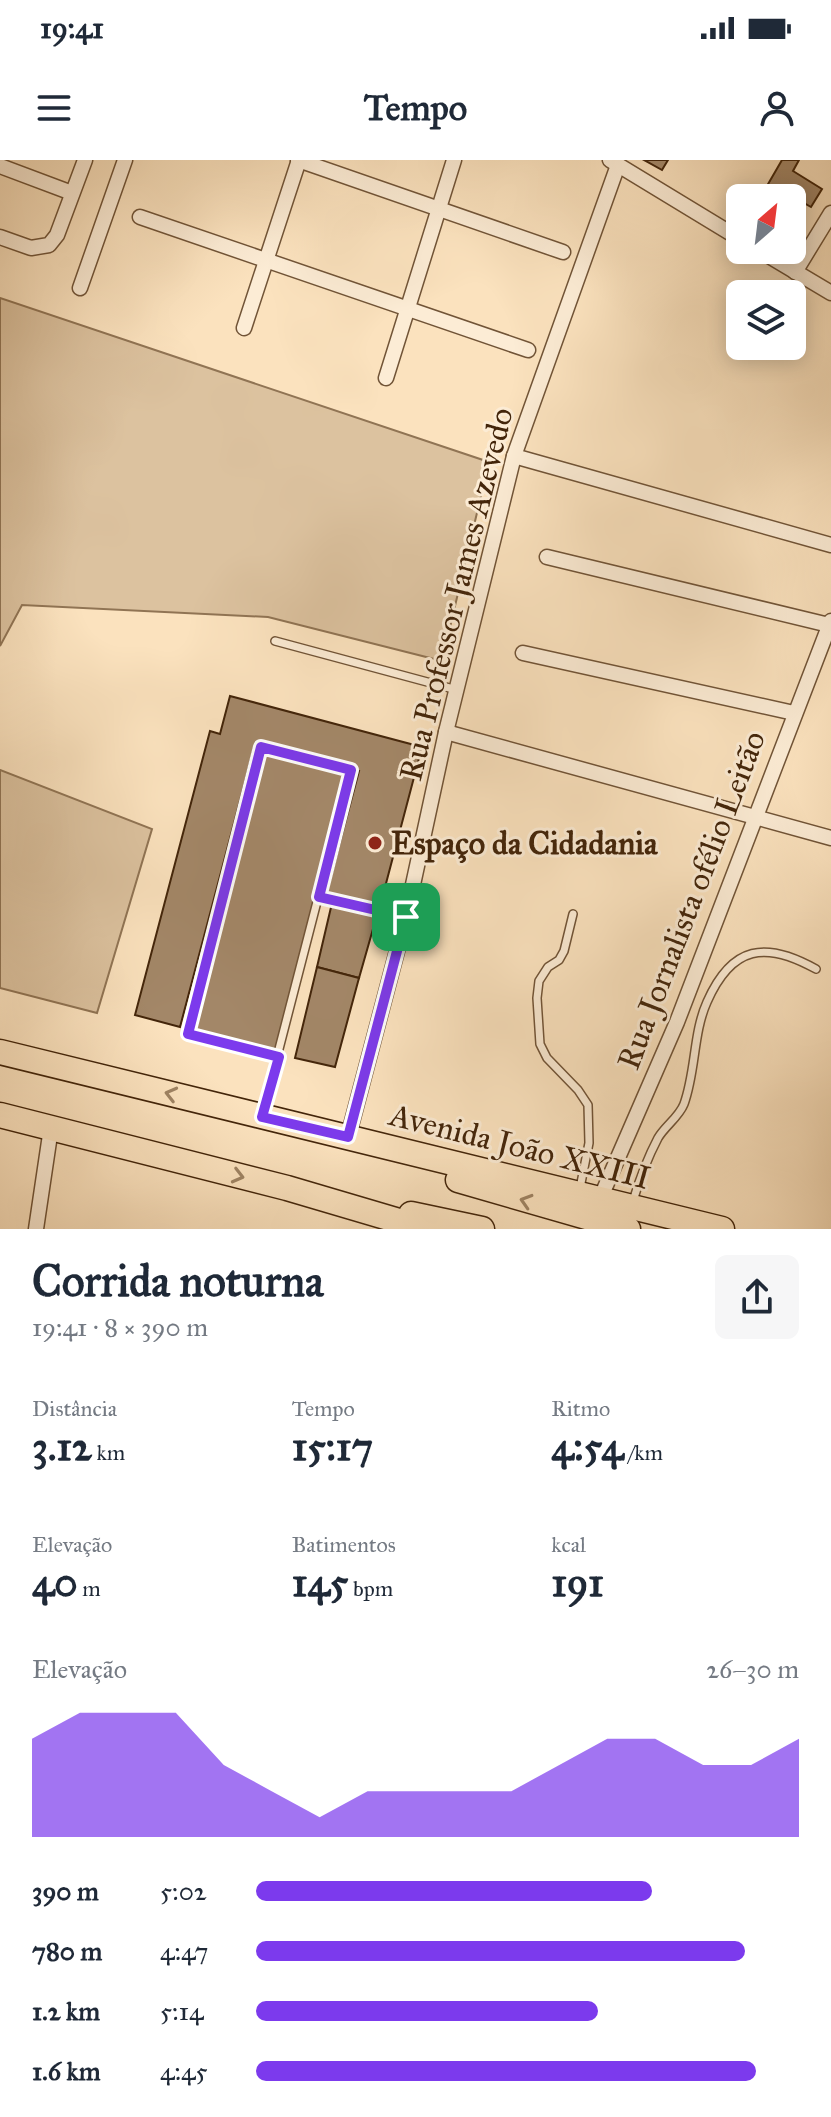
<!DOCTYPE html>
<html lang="pt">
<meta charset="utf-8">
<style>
body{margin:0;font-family:"IM FELL Great Primer",serif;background:#f6f6f7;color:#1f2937;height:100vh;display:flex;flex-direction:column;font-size:30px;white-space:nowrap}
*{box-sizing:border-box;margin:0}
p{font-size:26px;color:#747a83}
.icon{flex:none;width:44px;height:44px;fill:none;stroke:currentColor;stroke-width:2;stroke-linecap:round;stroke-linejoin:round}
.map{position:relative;height:1069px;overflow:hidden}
.panel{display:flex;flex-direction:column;background:#fff;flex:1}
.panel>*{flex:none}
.needle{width:52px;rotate:28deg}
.fabs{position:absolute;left:726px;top:24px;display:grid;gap:16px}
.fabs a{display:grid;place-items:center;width:80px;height:80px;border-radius:12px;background:#fff;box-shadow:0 4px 20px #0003;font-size:40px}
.pin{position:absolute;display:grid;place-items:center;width:68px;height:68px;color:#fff;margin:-34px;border-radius:16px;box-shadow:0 4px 12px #0006}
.round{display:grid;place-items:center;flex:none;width:84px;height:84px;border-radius:12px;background:#f6f6f7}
.summary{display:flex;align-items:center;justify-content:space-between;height:136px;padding:0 32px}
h1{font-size:44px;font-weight:800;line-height:60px}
.stats{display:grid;grid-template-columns:repeat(3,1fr);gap:12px;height:136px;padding:8px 32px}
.stats div{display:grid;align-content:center}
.stats b{font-size:40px;font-weight:800}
.stats small{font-size:22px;font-weight:400}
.stats p{font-size:22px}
.chart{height:224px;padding:16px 32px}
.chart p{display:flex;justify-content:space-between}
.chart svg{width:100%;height:144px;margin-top:8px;fill:#7c3aed;opacity:.7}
ul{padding:0 32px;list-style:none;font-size:26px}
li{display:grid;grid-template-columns:128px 96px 1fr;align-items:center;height:60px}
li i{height:20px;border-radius:10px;background:#7c3aed}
.status{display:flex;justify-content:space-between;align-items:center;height:56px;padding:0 40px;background:#fff;direction:ltr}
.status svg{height:22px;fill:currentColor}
header{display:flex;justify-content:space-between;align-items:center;height:104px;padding:0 32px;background:#fff;font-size:36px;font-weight:800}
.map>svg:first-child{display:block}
.green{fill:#dcc29f;stroke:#907454;stroke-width:2}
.building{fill:#a38768;stroke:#43250a;stroke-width:2}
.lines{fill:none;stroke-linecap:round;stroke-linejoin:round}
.lane-casing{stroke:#715437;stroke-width:10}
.street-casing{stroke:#715437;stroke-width:17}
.primary-casing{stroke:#43250a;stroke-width:27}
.path{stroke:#43250a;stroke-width:3;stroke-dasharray:2 4;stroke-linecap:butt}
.lane{stroke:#fcecd5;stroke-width:7}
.street{stroke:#fcecd5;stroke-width:14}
.primary{stroke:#fbe2be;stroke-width:24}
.oneway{stroke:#9f8464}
.route-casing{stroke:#fff;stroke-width:16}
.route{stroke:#7c3aed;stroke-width:10}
.poi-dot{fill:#8f2418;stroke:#fcecd5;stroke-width:3}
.labels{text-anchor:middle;stroke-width:6;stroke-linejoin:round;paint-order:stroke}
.street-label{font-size:32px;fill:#43250a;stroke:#fcecd5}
.poi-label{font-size:32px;font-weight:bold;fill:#43250a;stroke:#fcecd5;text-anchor:start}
</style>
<div class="status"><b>19:41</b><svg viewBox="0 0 49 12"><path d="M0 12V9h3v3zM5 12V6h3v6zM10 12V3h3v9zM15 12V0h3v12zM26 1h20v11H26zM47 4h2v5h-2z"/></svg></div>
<header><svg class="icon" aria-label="menu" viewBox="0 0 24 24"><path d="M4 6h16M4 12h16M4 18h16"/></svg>Tempo<svg class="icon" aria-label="person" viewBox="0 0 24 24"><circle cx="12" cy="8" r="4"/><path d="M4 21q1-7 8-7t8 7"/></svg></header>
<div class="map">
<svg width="831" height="1069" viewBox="0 0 831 1069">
<rect width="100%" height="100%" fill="#fbe2be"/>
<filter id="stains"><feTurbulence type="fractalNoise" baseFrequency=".0025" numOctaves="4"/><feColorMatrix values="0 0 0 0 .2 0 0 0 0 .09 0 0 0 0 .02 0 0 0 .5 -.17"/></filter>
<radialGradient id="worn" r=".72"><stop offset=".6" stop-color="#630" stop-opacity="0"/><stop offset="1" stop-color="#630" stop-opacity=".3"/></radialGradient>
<!-- green -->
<g class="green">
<path d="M0 138 489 302 442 501 268 457 22 445 0 486Z"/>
<path d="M0 610 152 669 97 853 0 828Z"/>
</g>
<!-- building -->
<g class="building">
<path d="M644 0H668L662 10Z"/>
<path d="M782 0H799L793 11 822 29 811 47 795 38 792 44V38H760Z"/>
<path d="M230 536 422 587 379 750 326 735 359 611 255 584 180 867 135 855 210 571 220 574Z"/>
<path d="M263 590 347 612 275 895 191 873Z"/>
<path d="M332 743 377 755 359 818 317 807Z"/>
<path d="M317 807 359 818 335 907 295 898Z"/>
</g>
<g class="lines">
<!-- lane casing -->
<g class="lane-casing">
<g id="lane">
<path d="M275 481 457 530"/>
<path d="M573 754 564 791 559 800 548 807 539 821 537 838 540 884 547 898 578 930 588 945 589 983 580 1028"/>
<path d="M263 951 351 610 261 587 188 874 279 897"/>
<path d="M633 1041C639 1021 648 997 658 978 665 966 679 957 684 944 696 911 693 873 707 842 732 785 766 781 816 809"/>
</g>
</g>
<!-- street casing -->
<g class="street-casing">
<g id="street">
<path d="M298 0 563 92"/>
<path d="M610 0 740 79"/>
<path d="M0 6 72 33"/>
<path d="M140 57 528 190"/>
<path d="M0 77 31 88 49 85 57 75 85 0"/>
<path d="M759 90 831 133"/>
<path d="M795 112 831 53"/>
<path d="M80 128 125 0"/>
<path d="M244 168 299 0"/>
<path d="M386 218 454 0"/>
<path d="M514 296 831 385"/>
<path d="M547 397 829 465"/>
<path d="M523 493 794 553"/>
<path d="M446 572 831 678"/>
<path d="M348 977 406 757 446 572 514 296 618 5"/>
<path d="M600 1039 677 862 831 461"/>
<path d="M36 1069 51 968"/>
</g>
</g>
<!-- primary casing -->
<g class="primary-casing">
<g id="primary">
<path d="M0 892 722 1069"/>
<path d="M0 955 287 1028 426 1069"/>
<path d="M458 1020 628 1069"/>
<path d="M411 1054 482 1069"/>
</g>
</g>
<!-- path -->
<path class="path" d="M332 740 391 753"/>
<!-- lane -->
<use href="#lane" class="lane"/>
<!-- street -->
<use href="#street" class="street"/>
<!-- primary -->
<use href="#primary" class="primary"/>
</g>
<!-- one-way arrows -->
<defs><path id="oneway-chevron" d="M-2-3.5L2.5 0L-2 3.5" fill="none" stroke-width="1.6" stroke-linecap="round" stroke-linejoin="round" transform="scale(2)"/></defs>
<g class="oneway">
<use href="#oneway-chevron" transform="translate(171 934) rotate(-166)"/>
<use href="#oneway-chevron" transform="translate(238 1016) rotate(14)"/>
<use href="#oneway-chevron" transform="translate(526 1041) rotate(-163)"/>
</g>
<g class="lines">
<!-- route casing -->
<g class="route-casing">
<path id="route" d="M261 587 351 610 319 737 406 757 348 977 262 957 279 897 188 874Z"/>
</g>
<!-- route -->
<use href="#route" class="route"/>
</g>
<!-- markers -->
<circle class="poi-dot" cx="375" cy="683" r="8"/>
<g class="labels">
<!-- street labels -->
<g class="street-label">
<text transform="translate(456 434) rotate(-76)" y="11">Rua Professor James Azevedo</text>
<text transform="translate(691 740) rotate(-69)" y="11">Rua Jornalista ofélio Leitão</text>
<text transform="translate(520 986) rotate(14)" y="11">Avenida João XXIII</text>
</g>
<!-- poi labels -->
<g class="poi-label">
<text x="391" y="694">Espaço da Cidadania</text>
</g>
</g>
<rect width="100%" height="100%" filter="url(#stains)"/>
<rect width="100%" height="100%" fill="url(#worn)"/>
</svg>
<div class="fabs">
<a><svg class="needle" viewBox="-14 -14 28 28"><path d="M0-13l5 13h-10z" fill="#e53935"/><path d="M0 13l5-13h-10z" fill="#747a83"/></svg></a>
<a><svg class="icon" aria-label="layers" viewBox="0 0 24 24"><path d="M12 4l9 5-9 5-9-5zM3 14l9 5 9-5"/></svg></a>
</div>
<div class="pin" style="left:406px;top:757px;background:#1e9e55"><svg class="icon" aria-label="arrive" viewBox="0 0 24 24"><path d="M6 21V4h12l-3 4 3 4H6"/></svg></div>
</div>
<section class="panel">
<div class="summary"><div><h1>Corrida noturna</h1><p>19:41 · 8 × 390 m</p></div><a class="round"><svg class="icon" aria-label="share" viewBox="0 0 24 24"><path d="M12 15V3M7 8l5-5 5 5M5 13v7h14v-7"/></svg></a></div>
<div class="stats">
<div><p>Distância</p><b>3.12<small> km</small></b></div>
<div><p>Tempo</p><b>15:17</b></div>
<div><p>Ritmo</p><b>4:54<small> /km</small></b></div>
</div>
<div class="stats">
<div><p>Elevação</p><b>40<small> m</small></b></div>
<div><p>Batimentos</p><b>145<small> bpm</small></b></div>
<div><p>kcal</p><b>191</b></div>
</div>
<div class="chart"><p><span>Elevação</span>26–30 m</p>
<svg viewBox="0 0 160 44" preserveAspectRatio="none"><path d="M0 44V14L10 6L20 6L30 6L40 22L50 30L60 38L70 30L80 30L90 30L100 30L110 22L120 14L130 14L140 22L150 22L160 14V44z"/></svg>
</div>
<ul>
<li><b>390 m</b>5:02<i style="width:73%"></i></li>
<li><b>780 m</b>4:47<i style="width:90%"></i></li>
<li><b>1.2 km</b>5:14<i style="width:63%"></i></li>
<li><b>1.6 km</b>4:45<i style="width:92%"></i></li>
</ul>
</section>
